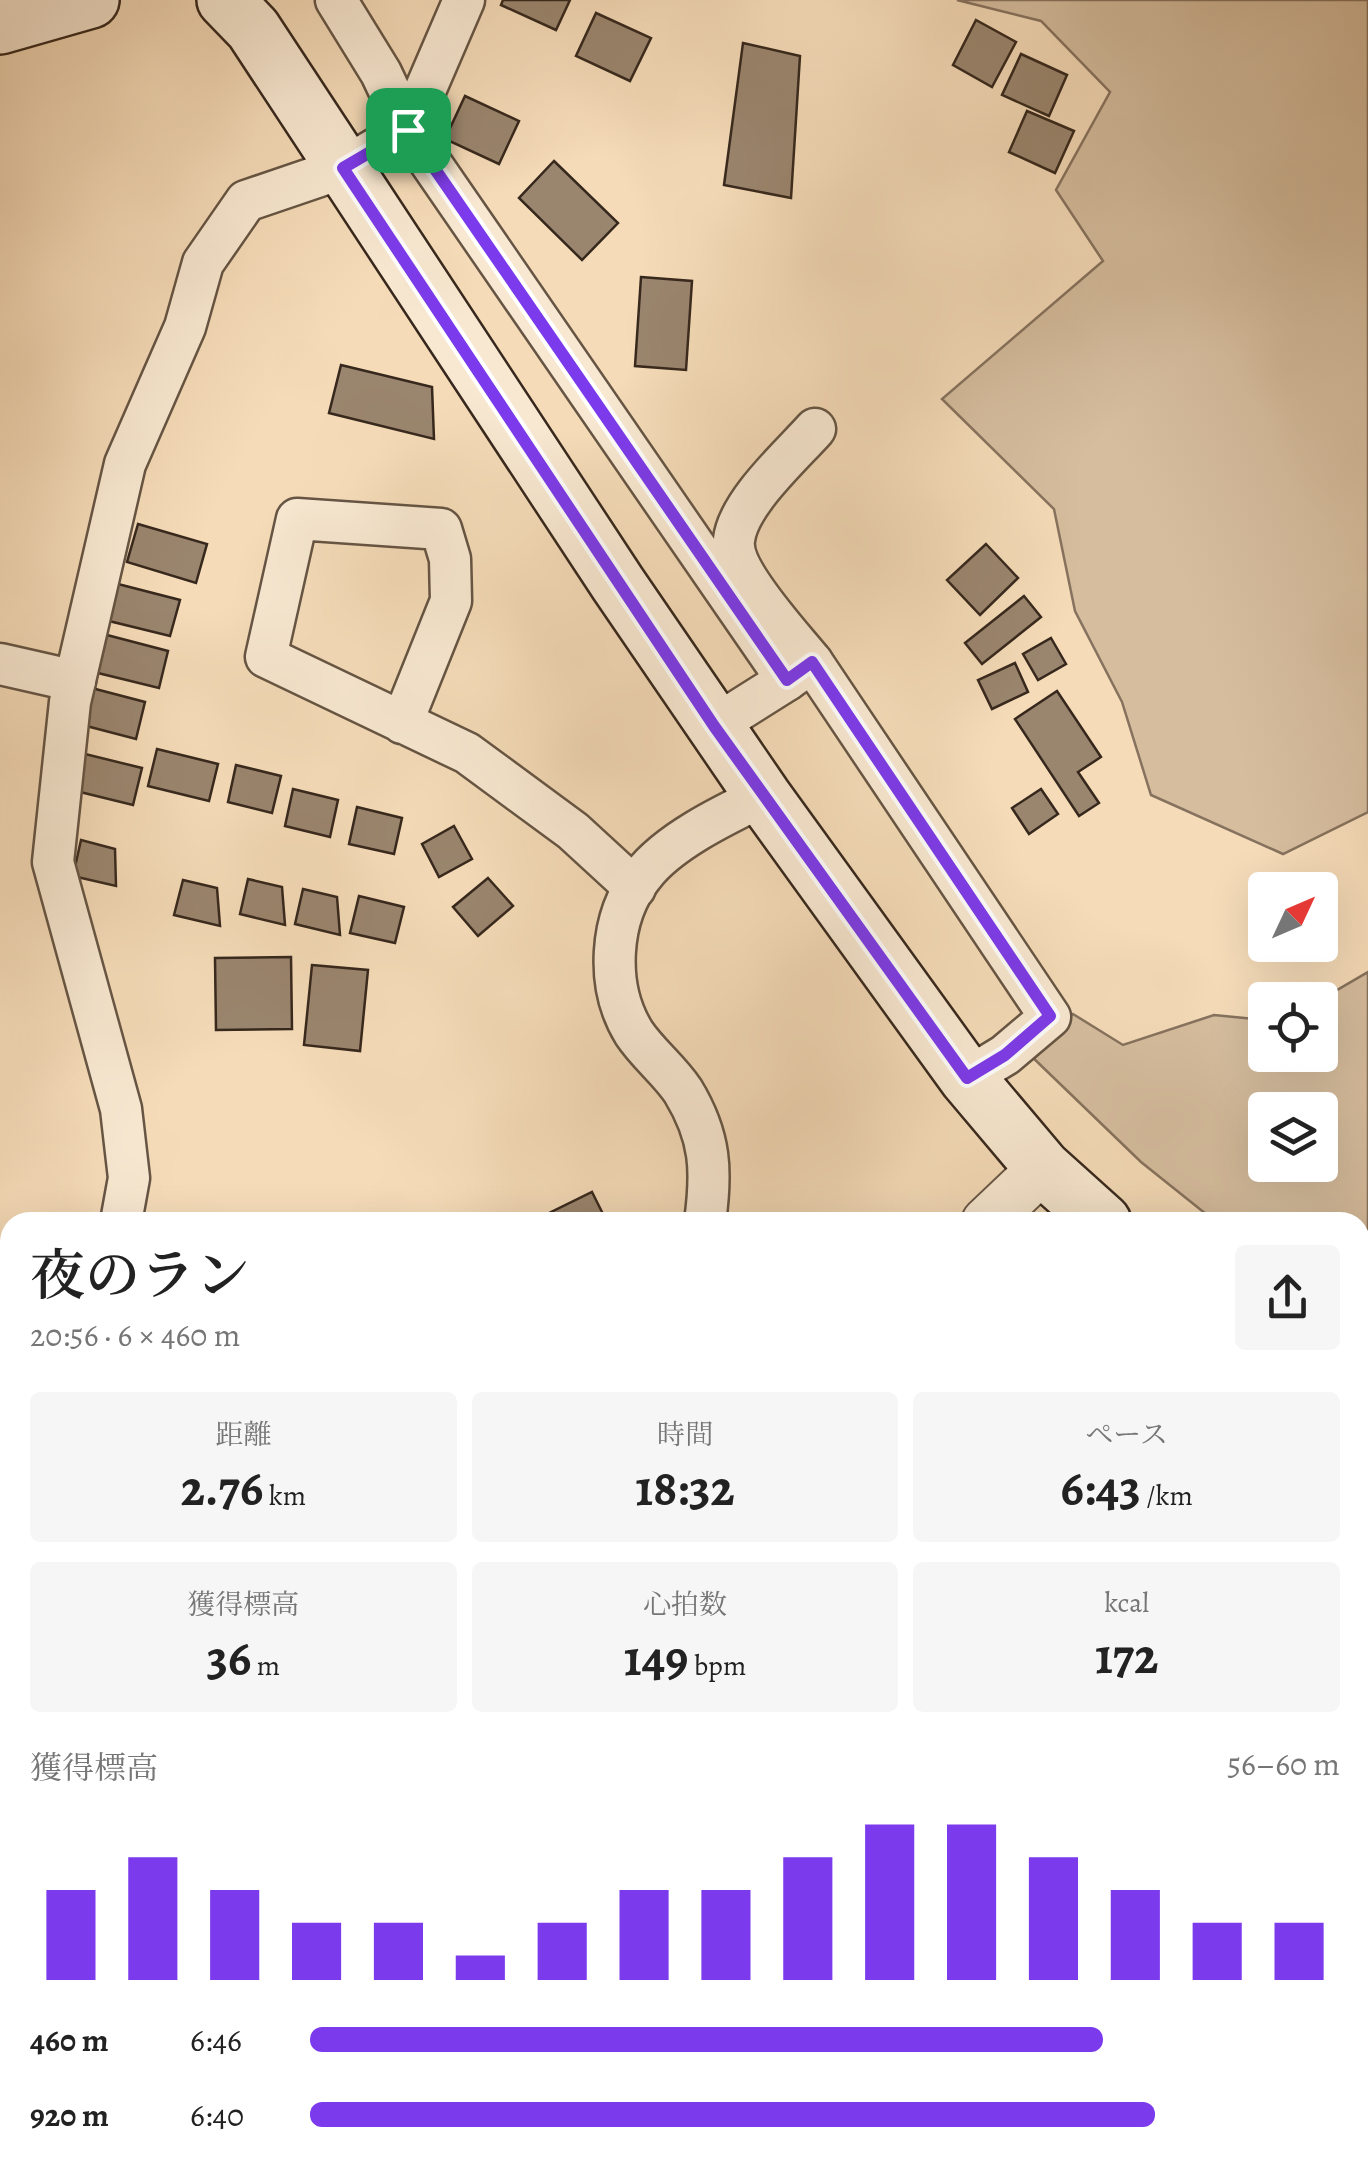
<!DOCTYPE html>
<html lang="ja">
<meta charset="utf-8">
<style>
body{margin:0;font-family:Alegreya,"Noto Serif JP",serif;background:#f6f6f6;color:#222;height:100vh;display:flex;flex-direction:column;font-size:38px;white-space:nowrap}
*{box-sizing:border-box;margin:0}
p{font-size:32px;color:#767676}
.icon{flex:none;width:55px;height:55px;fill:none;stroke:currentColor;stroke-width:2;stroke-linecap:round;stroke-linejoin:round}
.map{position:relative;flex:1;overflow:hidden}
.panel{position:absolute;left:0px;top:1212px;width:1370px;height:962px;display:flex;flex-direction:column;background:#fff;border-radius:30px 30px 0 0;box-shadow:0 10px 40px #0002}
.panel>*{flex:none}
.needle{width:65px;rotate:46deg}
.tools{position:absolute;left:1248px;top:872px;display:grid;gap:20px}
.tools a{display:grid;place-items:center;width:90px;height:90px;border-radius:10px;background:#fff;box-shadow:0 10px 40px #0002;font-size:50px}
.pin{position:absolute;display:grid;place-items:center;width:85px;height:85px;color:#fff;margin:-42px;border-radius:20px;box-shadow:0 5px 15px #0006}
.round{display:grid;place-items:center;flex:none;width:105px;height:105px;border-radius:10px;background:#f6f6f6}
.summary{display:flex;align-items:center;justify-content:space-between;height:170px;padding:0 30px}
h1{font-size:55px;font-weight:600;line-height:75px}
.metrics{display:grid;grid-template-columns:repeat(3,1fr);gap:15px;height:170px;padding:10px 30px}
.metrics div{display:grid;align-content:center;border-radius:10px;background:#f6f6f6;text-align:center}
.metrics b{font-size:50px;font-weight:600}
.metrics small{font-size:28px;font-weight:400}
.metrics p{font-size:28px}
.chart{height:280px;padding:20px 30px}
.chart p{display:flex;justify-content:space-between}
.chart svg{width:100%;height:180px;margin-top:10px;stroke:#7c3aed;stroke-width:6}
ul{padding:0 30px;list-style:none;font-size:32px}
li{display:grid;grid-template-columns:160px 120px 1fr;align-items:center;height:75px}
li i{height:25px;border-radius:12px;background:#7c3aed}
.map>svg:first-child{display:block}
.green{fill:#d5bd9e;stroke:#86725e;stroke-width:2.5;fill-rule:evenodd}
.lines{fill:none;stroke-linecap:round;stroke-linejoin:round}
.river{stroke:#b49e83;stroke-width:62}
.building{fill:#9a856e;stroke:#37281d;stroke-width:2.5}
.minor-casing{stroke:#654;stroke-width:45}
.tertiary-casing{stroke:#654;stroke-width:52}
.secondary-casing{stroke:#37281d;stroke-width:60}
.minor{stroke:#f8e8d1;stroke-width:40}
.tertiary{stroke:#f8e8d1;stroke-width:48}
.secondary{stroke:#f8e8d1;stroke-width:55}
.route-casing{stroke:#fff;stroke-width:20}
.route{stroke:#7c3aed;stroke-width:12}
</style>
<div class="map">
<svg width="1368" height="2173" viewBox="0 0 1368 2173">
<rect width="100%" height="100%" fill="#f5dbb8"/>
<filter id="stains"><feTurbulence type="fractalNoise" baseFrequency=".002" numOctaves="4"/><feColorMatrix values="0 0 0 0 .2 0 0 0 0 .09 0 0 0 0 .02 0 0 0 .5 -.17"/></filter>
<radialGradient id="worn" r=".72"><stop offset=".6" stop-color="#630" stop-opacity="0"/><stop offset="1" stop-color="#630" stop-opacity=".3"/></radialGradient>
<!-- green -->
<g class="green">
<path d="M957 0H1368V812L1283 854 1151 795 1122 702 1075 611 1054 509 942 399 1103 261 1056 190 1110 92 1041 21Z"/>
<path d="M1368 972V1285L1360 1291V1222H1216L1141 1162 1028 1053 1073 1014 1123 1045 1214 1015 1265 1020V1055H1320V1000ZM1265 1110H1320V1165H1265Z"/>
<path d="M1360 1959 1368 1961V2173H1261L1259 2165H1360Z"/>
</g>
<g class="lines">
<!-- river -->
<g class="river">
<path d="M0 1671 1 1652 10 1648"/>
<path d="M0 1731 10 1773"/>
<path d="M0 1918 10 1899"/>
</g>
</g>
<!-- building -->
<g class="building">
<path d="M503 0H570L556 30 501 5Z"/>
<path d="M596 13 651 38 630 81 576 56Z"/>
<path d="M976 20 1016 42 992 87 953 65Z"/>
<path d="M743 43 800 56 791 198 724 185Z"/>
<path d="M1021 54 1067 75 1049 116 1002 95Z"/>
<path d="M465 96 519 121 499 164 445 139Z"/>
<path d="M1027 111 1074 131 1055 173 1009 152Z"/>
<path d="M554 161 618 223 582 260 519 198Z"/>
<path d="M641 277 692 281 686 370 635 366Z"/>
<path d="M341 365 432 387 434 439 329 413Z"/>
<path d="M138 524 207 544 196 583 127 562Z"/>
<path d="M986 544 1018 578 980 615 947 580Z"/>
<path d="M118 584 180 600 170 636 109 621Z"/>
<path d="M1024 596 1041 617 982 664 965 643Z"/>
<path d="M107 635 168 651 159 688 98 673Z"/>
<path d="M1051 638 1066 664 1038 680 1023 654Z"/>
<path d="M1015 663 1028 692 992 709 978 680Z"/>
<path d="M84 686 145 702 136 739 75 723Z"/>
<path d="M1057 691 1101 757 1078 772 1099 803 1079 816 1015 719Z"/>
<path d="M157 749 218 764 209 801 148 786Z"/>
<path d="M81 753 142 768 133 805 72 790Z"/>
<path d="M236 765 281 776 272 813 228 802Z"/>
<path d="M293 789 338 800 330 837 285 826Z"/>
<path d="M1041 789 1058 814 1029 834 1012 808Z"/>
<path d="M357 807 402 818 394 854 349 844Z"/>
<path d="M454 826 472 859 439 877 422 844Z"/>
<path d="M81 840 115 849 116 886 73 876Z"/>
<path d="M488 878 513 906 478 936 453 907Z"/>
<path d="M248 879 282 887 285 925 240 914Z"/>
<path d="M183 880 217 888 220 926 174 915Z"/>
<path d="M303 889 337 897 340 935 295 924Z"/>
<path d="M359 896 404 907 395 943 350 933Z"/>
<path d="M291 957 292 1029 216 1030 215 958Z"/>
<path d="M312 965 368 970 360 1051 304 1045Z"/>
<path d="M592 1192 607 1222H544L541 1217Z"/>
<path d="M117 2165H170L172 2173H119Z"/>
<path d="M249 2165 307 2168 320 2165 322 2173H253Z"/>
</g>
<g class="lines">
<!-- minor casing -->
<g class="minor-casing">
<g id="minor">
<path d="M336 0 381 73 408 130 787 680 812 662 1050 1017 1005 1055 967 1078"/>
<path d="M812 662C792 637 730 572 734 540 738 503 791 456 815 429"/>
<path d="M0 664 75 681"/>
<path d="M402 723 451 601 450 559 441 529 297 519 266 657 467 753 573 831 635 888"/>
<path d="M714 726 787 680"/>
<path d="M121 1222 129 1178 121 1109 53 862 70 702 125 464 185 327 203 263 246 201 343 168 408 130 464 0"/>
<path d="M705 1222C712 1171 711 1137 683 1091 669 1070 648 1054 634 1033 605 986 609 917 643 875 669 841 726 814 763 796"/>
<path d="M1360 1879 1368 1869"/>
<path d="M0 1956 10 1936"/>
<path d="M207 2165 210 2173"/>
<path d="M701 2173 710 2165"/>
</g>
</g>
<!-- tertiary casing -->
<g class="tertiary-casing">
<g id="tertiary">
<path d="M986 1222 1043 1168"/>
<path d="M1360 1331 1368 1325"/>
<path d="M1360 1528 1368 1523"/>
<path d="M0 1575 10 1603"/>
<path d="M428 2173 430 2165"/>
</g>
</g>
<!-- secondary casing -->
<g class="secondary-casing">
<g id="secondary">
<path d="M225 0 253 29 618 584 763 796 967 1078 1043 1168 1103 1222"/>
<path d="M0 26 91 0"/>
<path d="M1360 1412 1368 1417"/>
</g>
</g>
<!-- minor -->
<use href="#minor" class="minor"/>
<!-- tertiary -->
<use href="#tertiary" class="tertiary"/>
<!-- secondary -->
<use href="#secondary" class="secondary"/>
</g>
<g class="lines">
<!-- route casing -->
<g class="route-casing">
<path id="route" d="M408 130 787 680 812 662 1050 1016 1005 1055 967 1078 714 726 343 168Z"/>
</g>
<!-- route -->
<use href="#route" class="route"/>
</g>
<rect width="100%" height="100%" filter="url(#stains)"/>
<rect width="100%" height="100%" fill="url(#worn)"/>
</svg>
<div class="tools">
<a><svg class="needle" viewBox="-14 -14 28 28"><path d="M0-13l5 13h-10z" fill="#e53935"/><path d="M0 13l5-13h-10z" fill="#767676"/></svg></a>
<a><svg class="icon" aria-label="locate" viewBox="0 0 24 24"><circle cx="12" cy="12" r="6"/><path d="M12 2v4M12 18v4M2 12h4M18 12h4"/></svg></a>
<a><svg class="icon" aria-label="layers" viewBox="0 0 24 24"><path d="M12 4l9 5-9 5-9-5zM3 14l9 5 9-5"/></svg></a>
</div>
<div class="pin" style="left:408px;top:130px;background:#1e9e55"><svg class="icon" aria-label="arrive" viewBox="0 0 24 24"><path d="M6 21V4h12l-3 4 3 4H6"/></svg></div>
<section class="panel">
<div class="summary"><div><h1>夜のラン</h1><p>20:56 · 6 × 460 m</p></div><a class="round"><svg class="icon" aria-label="share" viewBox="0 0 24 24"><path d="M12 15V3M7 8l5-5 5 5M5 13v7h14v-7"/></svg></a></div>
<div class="metrics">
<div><p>距離</p><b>2.76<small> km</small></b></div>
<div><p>時間</p><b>18:32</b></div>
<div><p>ペース</p><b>6:43<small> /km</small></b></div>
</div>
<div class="metrics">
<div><p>獲得標高</p><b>36<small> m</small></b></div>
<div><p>心拍数</p><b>149<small> bpm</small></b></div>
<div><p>kcal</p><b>172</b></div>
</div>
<div class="chart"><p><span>獲得標高</span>56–60 m</p>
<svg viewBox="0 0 160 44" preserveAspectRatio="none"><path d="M5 44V22M15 44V14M25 44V22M35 44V30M45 44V30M55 44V38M65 44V30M75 44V22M85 44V22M95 44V14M105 44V6M115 44V6M125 44V14M135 44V22M145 44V30M155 44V30"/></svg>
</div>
<ul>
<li><b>460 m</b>6:46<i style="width:77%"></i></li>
<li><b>920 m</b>6:40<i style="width:82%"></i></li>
</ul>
</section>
</div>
